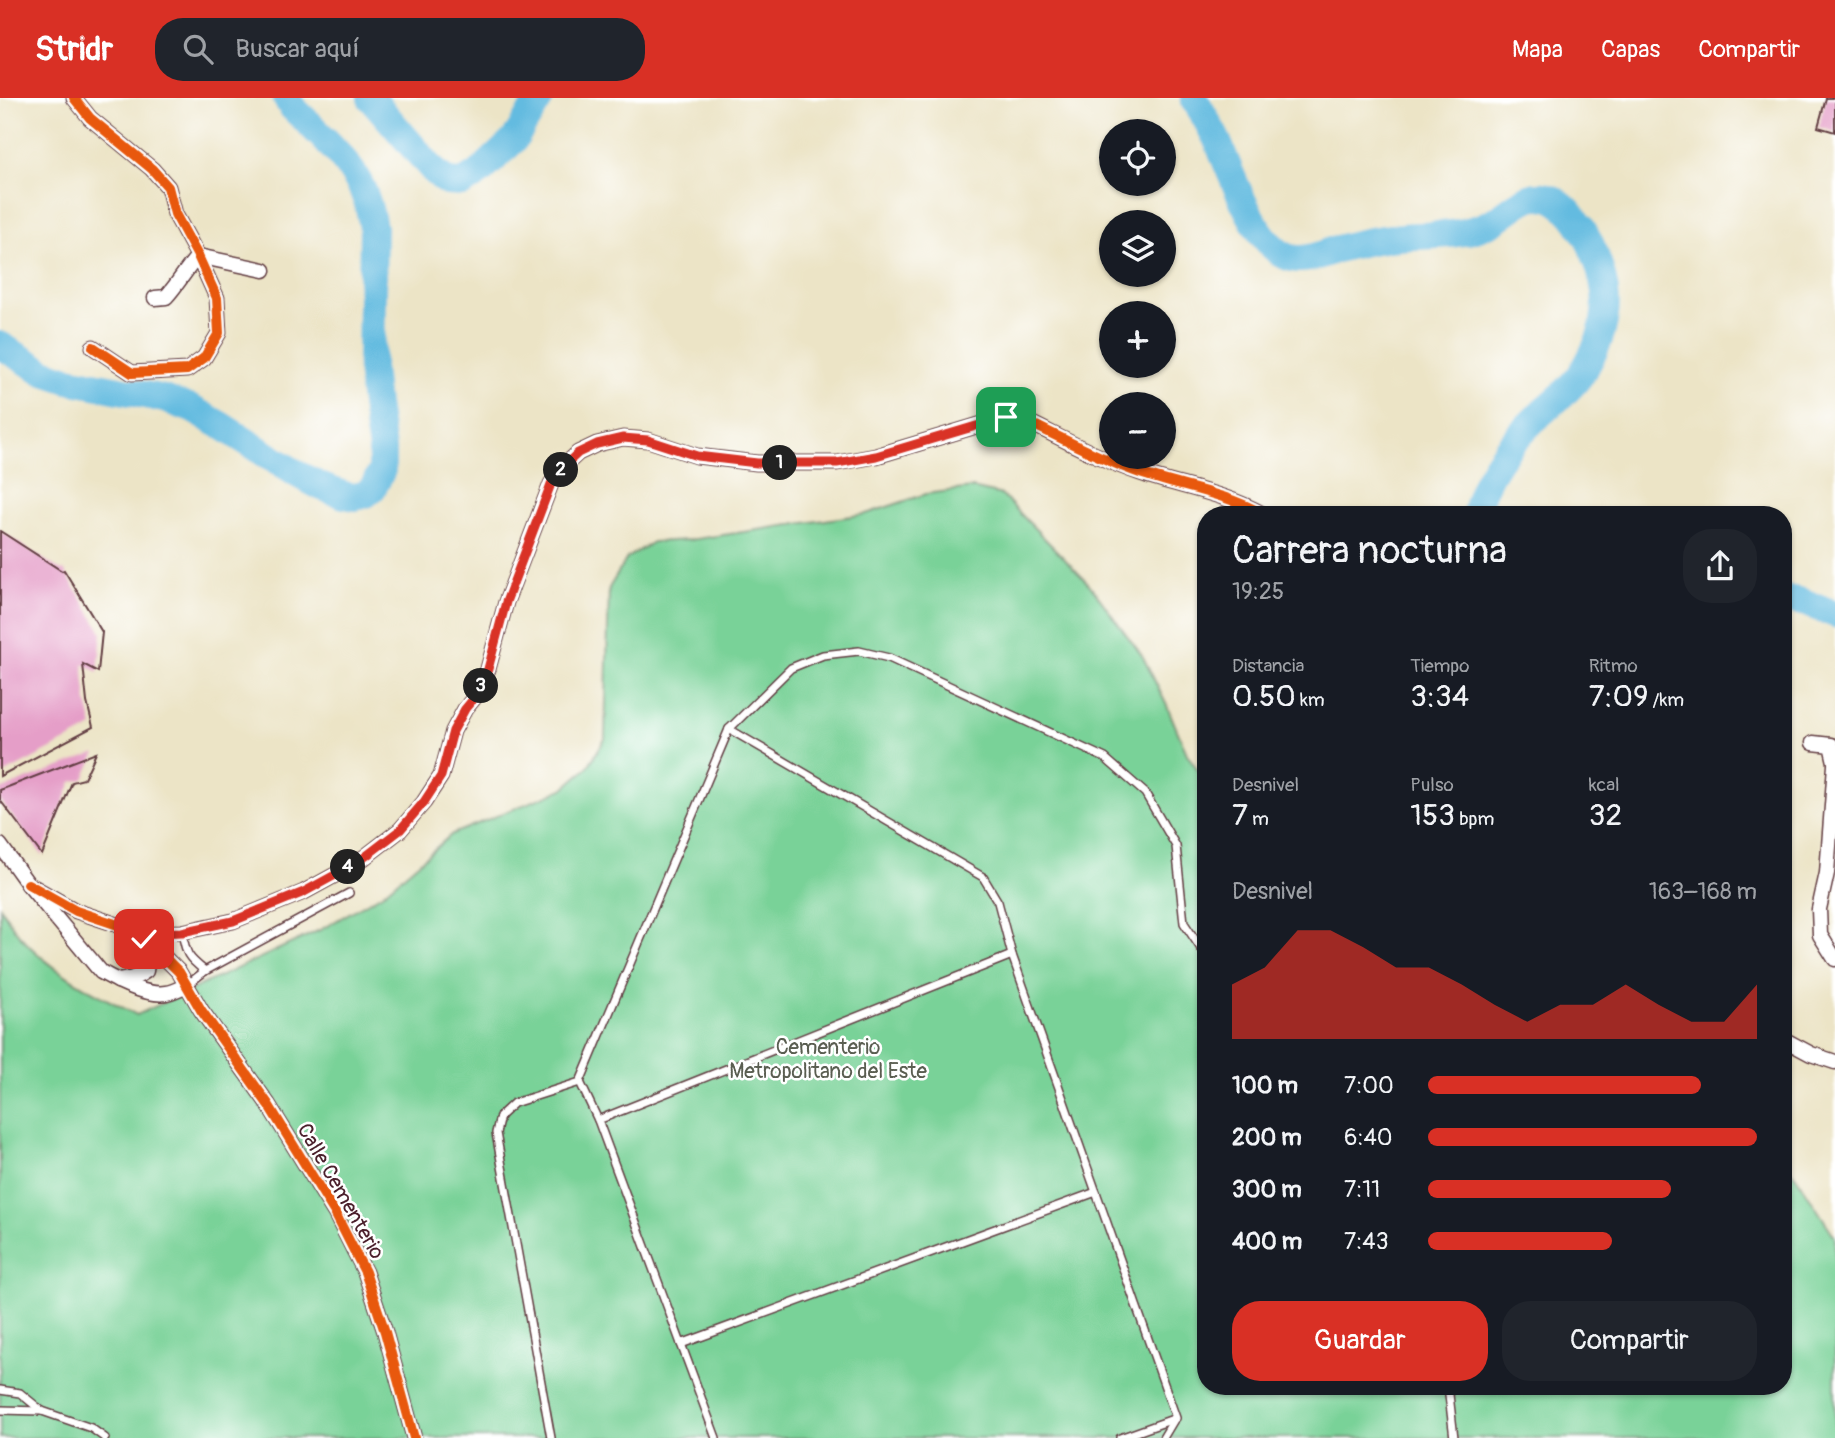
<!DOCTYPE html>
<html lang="es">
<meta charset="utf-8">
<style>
body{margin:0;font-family:Pangolin,sans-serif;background:#20242c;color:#f1f3f6;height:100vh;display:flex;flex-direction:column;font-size:26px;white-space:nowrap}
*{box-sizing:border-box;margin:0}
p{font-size:23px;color:#9ea1a6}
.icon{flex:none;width:38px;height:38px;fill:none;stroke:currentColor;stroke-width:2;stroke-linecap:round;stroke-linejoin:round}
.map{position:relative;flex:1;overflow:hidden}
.drawer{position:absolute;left:1197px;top:408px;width:595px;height:889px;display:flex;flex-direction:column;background:#171b24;border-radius:28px;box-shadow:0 2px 5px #0004}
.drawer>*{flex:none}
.fabs{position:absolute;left:1099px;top:21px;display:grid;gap:14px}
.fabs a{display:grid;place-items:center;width:77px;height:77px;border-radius:50%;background:#171b24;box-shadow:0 2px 5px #0004;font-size:35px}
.pin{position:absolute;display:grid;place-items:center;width:60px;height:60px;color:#fff;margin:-30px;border-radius:14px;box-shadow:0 4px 10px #0006}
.km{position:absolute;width:35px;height:35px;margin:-18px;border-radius:50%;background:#222;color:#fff;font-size:19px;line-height:35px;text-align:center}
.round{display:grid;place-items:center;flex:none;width:74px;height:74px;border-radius:28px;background:#20242c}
.summary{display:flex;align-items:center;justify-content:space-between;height:119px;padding:0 35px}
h1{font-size:38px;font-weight:600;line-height:52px}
.figures{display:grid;grid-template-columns:repeat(3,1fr);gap:10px;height:119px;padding:7px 35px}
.figures div{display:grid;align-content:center}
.figures b{font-size:30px;font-weight:600}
.figures small{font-size:19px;font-weight:400}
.figures p{font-size:19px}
.chart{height:196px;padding:14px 35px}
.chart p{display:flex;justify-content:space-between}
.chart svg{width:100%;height:126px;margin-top:7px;fill:#d93025;opacity:.7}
.primary-button{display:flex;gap:14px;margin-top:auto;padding:14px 35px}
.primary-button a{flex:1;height:80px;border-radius:28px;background:#d93025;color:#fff;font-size:28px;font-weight:600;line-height:80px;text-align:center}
.primary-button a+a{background:#20242c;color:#f1f3f6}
ul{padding:0 35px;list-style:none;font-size:23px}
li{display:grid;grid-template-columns:112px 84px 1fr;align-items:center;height:52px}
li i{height:18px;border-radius:9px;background:#d93025}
header{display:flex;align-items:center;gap:42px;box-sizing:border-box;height:98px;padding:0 35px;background:#d93025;color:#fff}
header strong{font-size:33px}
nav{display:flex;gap:38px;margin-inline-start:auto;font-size:24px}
.search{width:490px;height:63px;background:#20242c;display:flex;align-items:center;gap:18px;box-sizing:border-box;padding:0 24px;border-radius:28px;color:#9ea1a6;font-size:26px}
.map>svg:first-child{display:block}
.green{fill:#79d298;stroke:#627862;stroke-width:2}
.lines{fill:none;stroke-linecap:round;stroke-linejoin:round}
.river{stroke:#63bbe0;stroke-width:28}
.building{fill:#e59ec8}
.lane-casing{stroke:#623d42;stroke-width:10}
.street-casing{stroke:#623d42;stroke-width:17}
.lane{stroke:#fff;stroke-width:7}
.street{stroke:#fff;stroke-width:14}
.cycleway-casing{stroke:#fff;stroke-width:15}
.cycleway{stroke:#e8590c;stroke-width:10}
.route-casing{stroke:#fff;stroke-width:14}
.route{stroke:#d93025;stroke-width:9}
.labels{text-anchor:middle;stroke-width:5;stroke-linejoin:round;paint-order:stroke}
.park-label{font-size:21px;fill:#5a5e51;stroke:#fff}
.street-label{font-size:21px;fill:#4a1f2b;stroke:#fff}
</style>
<header>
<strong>Stridr</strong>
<div class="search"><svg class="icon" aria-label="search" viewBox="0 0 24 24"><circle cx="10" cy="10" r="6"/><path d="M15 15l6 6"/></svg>Buscar aquí</div>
<nav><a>Mapa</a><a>Capas</a><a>Compartir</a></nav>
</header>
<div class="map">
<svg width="1835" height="1340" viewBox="0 0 1835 1340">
<rect width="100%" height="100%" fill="#fff"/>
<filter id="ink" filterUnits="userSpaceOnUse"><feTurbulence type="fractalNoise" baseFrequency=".0143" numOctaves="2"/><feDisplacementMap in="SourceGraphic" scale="14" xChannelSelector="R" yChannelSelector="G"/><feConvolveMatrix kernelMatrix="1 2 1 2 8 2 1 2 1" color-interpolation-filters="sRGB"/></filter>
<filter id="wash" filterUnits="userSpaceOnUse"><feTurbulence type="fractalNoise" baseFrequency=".00686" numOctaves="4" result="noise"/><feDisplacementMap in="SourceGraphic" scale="28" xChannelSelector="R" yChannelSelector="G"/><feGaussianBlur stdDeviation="1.57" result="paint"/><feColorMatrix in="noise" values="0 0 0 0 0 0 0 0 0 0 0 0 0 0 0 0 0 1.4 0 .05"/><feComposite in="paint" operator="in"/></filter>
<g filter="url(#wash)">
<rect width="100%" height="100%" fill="#ece4c6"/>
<!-- green -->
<path class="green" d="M972 390 1002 397 1089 486 1143 559 1167 608 1187 656 1206 684V1288H1783V1064L1796 1078 1835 1139V1340H0V809C6 818 12 828 19 837 51 874 94 895 137 917L320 832 382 796 452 736 563 691 587 670 605 641 609 490 627 460 653 444 689 442 866 416 926 396Z"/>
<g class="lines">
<!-- river -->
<g class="river">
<path d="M371 0 433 72 447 84 463 85 480 74 514 42 540 0"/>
<path d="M1194 0C1202 14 1210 28 1217 42 1231 73 1259 164 1301 161 1314 161 1325 155 1337 151 1352 147 1367 143 1383 141 1418 135 1460 142 1492 124 1511 114 1529 89 1553 101 1572 110 1586 135 1594 154 1601 172 1608 197 1605 216 1603 238 1591 262 1579 279 1567 295 1551 306 1537 319 1510 344 1482 379 1476 416"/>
<path d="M0 247 44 274 68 282 135 295 164 301 192 311 222 328 297 376 322 389 344 397 355 399 366 396 373 390 382 372V351L375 307 371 269 373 130C371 117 368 105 363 93 350 62 316 33 292 9L286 0"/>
<path d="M1783 500 1803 504 1835 516"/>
</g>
</g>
<g id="blocks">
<!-- building -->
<g class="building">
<path d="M1826 0H1835V34L1818 29Z"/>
<path d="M0 433 62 473 64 472 102 534 98 574 83 566 87 604 93 629 0 678Z"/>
<path d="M96 655 84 681 72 684 42 757 0 702V692Z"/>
</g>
</g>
</g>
<g filter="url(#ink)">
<use href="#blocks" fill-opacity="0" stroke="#623d42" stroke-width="2"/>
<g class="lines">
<!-- lane casing -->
<g class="lane-casing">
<g id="lane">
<path d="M729 631 983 779 998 804 1012 857 1176 1320 1120 1340"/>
<path d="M182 834C186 856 187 859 205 873L349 795"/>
<path d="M187 887 205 873"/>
<path d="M598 1022 1012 857"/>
<path d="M681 1246 1096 1094"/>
<path d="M1448 1288 1454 1340"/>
<path d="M0 1292 20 1295 42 1313"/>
<path d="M0 1312 42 1313 91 1330 105 1340"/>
<path d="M551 1340 496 1035 500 1018 514 1005 580 984"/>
<path d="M716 1340 598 1022 580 984 729 631 791 570 823 557 859 553 889 560 1105 660 1145 695 1176 748 1184 825 1206 858"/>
<path d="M1163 1340 1175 1320"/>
</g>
</g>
<!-- street casing -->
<g class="street-casing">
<g id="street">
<path d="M74 0 90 20 152 71 168 89 175 116 198 158 217 200 219 235 204 260 187 272 132 275 93 249"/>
<path d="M155 200 166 199C178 186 186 171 198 158L264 172"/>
<path d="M1813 645 1831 647 1835 664"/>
<path d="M1835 667 1827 775 1819 811 1820 837 1835 861"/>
<path d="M0 747 28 786 101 874C117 883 147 898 166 895 173 894 180 890 187 887"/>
<path d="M28 786 76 813 118 827 144 841 164 859 179 874 201 912 268 1006 335 1115 365 1174 385 1234 414 1340"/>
<path d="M133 836 182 834 233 823 304 794 357 765 400 732 424 704 441 678 453 633 465 611 479 594 488 571 506 504 551 386 564 368 578 355 597 346 623 340 648 342 697 358 757 365H837L876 358 1006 319 1022 321C1060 339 1099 361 1140 375 1181 389 1225 395 1262 416"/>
<path d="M118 883C129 881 137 880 146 873L148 858 144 841"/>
<path d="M1783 941 1811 956 1835 964"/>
</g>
</g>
<!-- lane -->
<use href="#lane" class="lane"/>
<!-- street -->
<use href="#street" class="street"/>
<!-- cycleway casing -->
<g class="cycleway-casing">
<g id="cycleway">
<path d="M74 0 90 20 152 71 168 89 175 116 198 158 217 200 219 235 204 260 187 272 132 275 93 249"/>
<path d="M28 786 76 813 118 827 144 841 164 859 179 874 201 912 268 1006 335 1115 365 1174 385 1234 414 1340"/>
<path d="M133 836 182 834 233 823 304 794 357 765 400 732 424 704 441 678 453 633 465 611 479 594 488 571 506 504 551 386 564 368 578 355 597 346 623 340 648 342 697 358 757 365H837L876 358 1006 319 1022 321C1060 339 1099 361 1140 375 1181 389 1225 395 1262 416"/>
</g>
</g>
<!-- cycleway -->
<use href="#cycleway" class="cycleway"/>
</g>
</g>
<g class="lines" filter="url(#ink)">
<!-- route casing -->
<g class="route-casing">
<path id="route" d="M144 841 133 836 182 834 233 823 304 794 357 765 400 732 424 704 441 678 453 633 465 611 479 594 488 571 506 504 551 386 564 368 578 355 597 346 623 340 648 342 697 358 757 365H837L876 358 1006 319"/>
</g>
<!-- route -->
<use href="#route" class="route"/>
</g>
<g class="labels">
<!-- park labels -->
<g class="park-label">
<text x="828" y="956">Cementerio<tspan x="828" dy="24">Metropolitano del Este</tspan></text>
</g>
<!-- street labels -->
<g class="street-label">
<text transform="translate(341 1093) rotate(60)" y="7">Calle Cementerio</text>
</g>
</g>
</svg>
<div class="fabs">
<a><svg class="icon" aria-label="locate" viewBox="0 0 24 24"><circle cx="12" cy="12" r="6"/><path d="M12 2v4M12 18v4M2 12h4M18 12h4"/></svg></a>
<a><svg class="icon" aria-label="layers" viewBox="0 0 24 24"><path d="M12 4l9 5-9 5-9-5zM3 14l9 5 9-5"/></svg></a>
<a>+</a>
<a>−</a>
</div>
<div class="pin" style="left:1006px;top:319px;background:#1e9e55"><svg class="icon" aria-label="arrive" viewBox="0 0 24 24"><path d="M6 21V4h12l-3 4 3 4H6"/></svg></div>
<div class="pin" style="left:144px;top:841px;background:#d93025"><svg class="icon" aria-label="check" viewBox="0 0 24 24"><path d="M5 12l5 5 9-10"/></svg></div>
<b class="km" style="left:780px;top:365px">1</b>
<b class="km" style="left:561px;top:372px">2</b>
<b class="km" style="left:481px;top:588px">3</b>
<b class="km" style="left:348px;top:769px">4</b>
<section class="drawer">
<div class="summary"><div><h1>Carrera nocturna</h1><p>19:25</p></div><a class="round"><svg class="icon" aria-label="share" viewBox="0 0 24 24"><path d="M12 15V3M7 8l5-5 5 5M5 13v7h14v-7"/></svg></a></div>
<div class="figures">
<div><p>Distancia</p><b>0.50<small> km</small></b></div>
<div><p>Tiempo</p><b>3:34</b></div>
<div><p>Ritmo</p><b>7:09<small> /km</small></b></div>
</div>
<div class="figures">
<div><p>Desnivel</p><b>7<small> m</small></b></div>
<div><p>Pulso</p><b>153<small> bpm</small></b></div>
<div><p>kcal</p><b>32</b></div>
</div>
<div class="chart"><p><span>Desnivel</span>163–168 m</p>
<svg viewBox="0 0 160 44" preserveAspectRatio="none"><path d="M0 44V25L10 19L20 6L30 6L40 12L50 19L60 19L70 25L80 32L90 38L100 32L110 32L120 25L130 32L140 38L150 38L160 25V44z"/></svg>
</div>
<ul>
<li><b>100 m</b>7:00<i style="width:83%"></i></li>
<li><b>200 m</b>6:40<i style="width:100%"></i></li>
<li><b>300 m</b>7:11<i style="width:74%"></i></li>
<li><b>400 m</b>7:43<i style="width:56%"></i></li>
</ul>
<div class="primary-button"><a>Guardar</a><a>Compartir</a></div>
</section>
</div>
